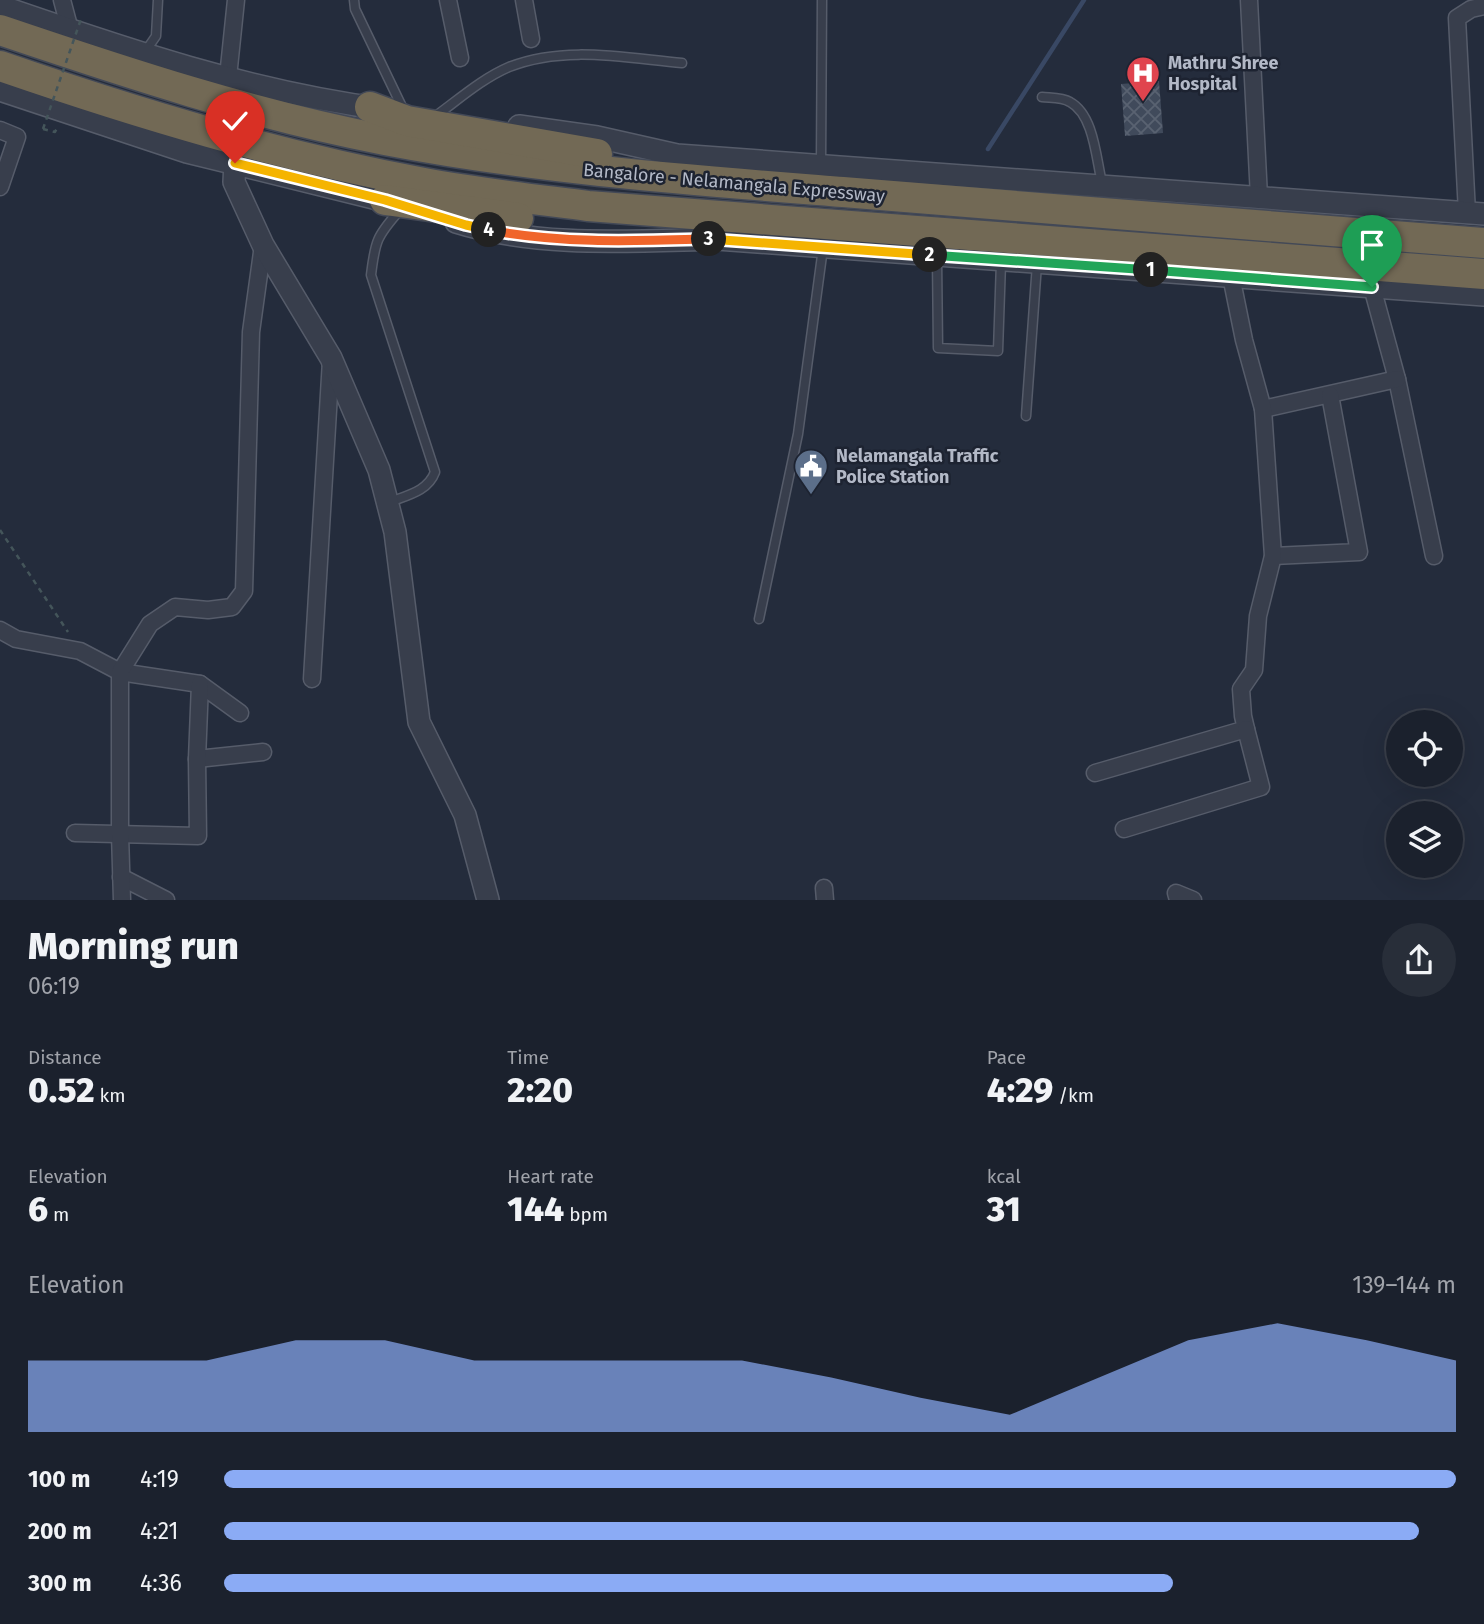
<!DOCTYPE html>
<meta charset="utf-8">
<style>
body{margin:0;font-family:"Fira Sans",sans-serif;background:#282e39;color:#f1f3f6;height:100vh;display:flex;flex-direction:column;font-size:26px;white-space:nowrap}
*{box-sizing:border-box;margin:0}
p{font-size:23px;color:#a0a3aa}
.icon{flex:none;width:38px;height:38px;fill:none;stroke:currentColor;stroke-width:2;stroke-linecap:round;stroke-linejoin:round}
.map{position:relative;height:900px;overflow:hidden}
.drawer{display:flex;flex-direction:column;background:#1b212d;flex:1}
.drawer>*{flex:none}
.controls{position:absolute;left:1386px;top:710px;display:grid;gap:14px}
.controls a{display:grid;place-items:center;width:77px;height:77px;border-radius:50%;background:#1b212d;box-shadow:0 7px 28px #0002,0 0 0 2px #393e49;font-size:35px}
.pin{position:absolute;display:grid;place-items:center;width:60px;height:60px;color:#fff;margin:-72px -30px;border-radius:50% 50% 50% 0;rotate:-45deg;box-shadow:0 0 7px #0007}
.pin .icon{rotate:45deg}
.km{position:absolute;width:35px;height:35px;margin:-18px;border-radius:50%;background:#222;color:#fff;font-size:19px;line-height:35px;text-align:center}
.round{display:grid;place-items:center;flex:none;width:74px;height:74px;border-radius:37px;background:#282e39}
.overview{display:flex;align-items:center;justify-content:space-between;height:119px;padding:0 28px}
h1{font-size:38px;font-weight:800;line-height:52px}
.figures{display:grid;grid-template-columns:repeat(3,1fr);gap:10px;height:119px;padding:7px 28px}
.figures div{display:grid;align-content:center}
.figures b{font-size:35px;font-weight:800}
.figures small{font-size:19px;font-weight:400}
.figures p{font-size:19px}
.chart{height:196px;padding:14px 28px}
.chart p{display:flex;justify-content:space-between}
.chart svg{width:100%;height:126px;margin-top:7px;fill:#8babf5;opacity:.7}
ul{padding:0 28px;list-style:none;font-size:23px}
li{display:grid;grid-template-columns:112px 84px 1fr;align-items:center;height:52px}
li i{height:18px;border-radius:9px;background:#8babf5}
.map>svg:first-child{display:block}
.lines{fill:none;stroke-linecap:round;stroke-linejoin:round}
.stream{stroke:#394864;stroke-width:4.5}
.building{fill:url(#building-cross-hatch)}
.service-casing{stroke:#565c6a;stroke-width:11}
.minor-casing{stroke:#565c6a;stroke-width:19}
.tertiary-casing{stroke:#565c6a;stroke-width:24}
.motorway-casing{stroke:#434957;stroke-width:33}
.path{stroke:#44555a;stroke-width:2.5;stroke-dasharray:5 5;stroke-linecap:butt}
.service{stroke:#383e4c;stroke-width:8}
.minor{stroke:#383e4c;stroke-width:16}
.tertiary{stroke:#383e4c;stroke-width:21}
.motorway{stroke:#726955;stroke-width:30}
.path-bridge{stroke:#44555a;stroke-width:2.5;stroke-dasharray:5 5;stroke-linecap:butt}
.split-1-casing{stroke:#fff;stroke-width:14}
.split-2-casing{stroke:#fff;stroke-width:14}
.split-3-casing{stroke:#fff;stroke-width:14}
.split-4-casing{stroke:#fff;stroke-width:14}
.split-5-casing{stroke:#fff;stroke-width:14}
.split-1{stroke:#22a559;stroke-width:9}
.split-2{stroke:#22a559;stroke-width:9}
.split-3{stroke:#f5b400;stroke-width:9}
.split-4{stroke:#f0652b;stroke-width:9}
.split-5{stroke:#f5b400;stroke-width:9}
.labels{text-anchor:middle;stroke-width:5;stroke-linejoin:round;paint-order:stroke}
.poi-label{font-size:18px;font-weight:bold;fill:#b3b9c7;stroke:#1d2331;text-anchor:start}
.street-label{font-size:18px;fill:#b3b9c7;stroke:#1d2331}
</style>
<div class="map">
<svg width="1484" height="900" viewBox="0 0 1484 900">
<defs>
<pattern id="building-cross-hatch" width="8" height="8" patternUnits="userSpaceOnUse" patternTransform="scale(1.75)"><rect width="8" height="8" fill="#404a5b"/><path d="M0 0l8 8M0 8l8-8" fill="none" stroke="#596271"/></pattern>
</defs>
<rect width="100%" height="100%" fill="#242c3c"/>
<g class="lines">
<!-- stream -->
<path class="stream" d="M988 149 1084 0"/>
</g>
<!-- building -->
<path class="building" d="M1159 81 1163 133 1125 136 1121 84Z"/>
<g class="lines">
<!-- service casing -->
<g class="service-casing">
<g id="service">
<path d="M354 0 355 9 404 111"/>
<path d="M145 52 156 36 158 0"/>
<path d="M1042 97C1051 98 1062 97 1070 102 1094 115 1096 158 1102 183"/>
<path d="M437 115C459 99 483 78 509 67 564 45 625 58 682 63"/>
<path d="M821 163 822 0"/>
<path d="M937 258 938 348 998 351 1001 262"/>
<path d="M1026 416 1037 264"/>
<path d="M390 502C408 495 428 491 435 472L371 275C375 241 377 236 399 211"/>
<path d="M759 619 798 434 823 248"/>
</g>
</g>
<!-- minor casing -->
<g class="minor-casing">
<g id="minor">
<path d="M62 0 70 30"/>
<path d="M448 0 460 58"/>
<path d="M524 0 531 39"/>
<path d="M1249 0 1259 197"/>
<path d="M228 77 236 0"/>
<path d="M0 130 17 137 0 187"/>
<path d="M1467 213 1457 18 1471 9 1484 6"/>
<path d="M1372 287 1397 379 1434 556"/>
<path d="M1263 409 1397 379"/>
<path d="M1273 556 1359 552 1330 395"/>
<path d="M0 630 16 639 80 651 120 672 200 684 240 713"/>
<path d="M312 679 331 360"/>
<path d="M197 759 263 752"/>
<path d="M1095 773 1246 729 1243 716 1241 689 1254 670 1258 616 1273 556 1263 409 1244 340 1231 276"/>
<path d="M1124 829 1261 787 1246 729"/>
<path d="M75 833 198 836 197 759 200 684"/>
<path d="M121 877 166 900"/>
<path d="M824 888 825 900"/>
<path d="M122 900 120 834V672L150 624 175 607 208 610 232 607 244 591 251 332 263 245"/>
<path d="M1178 900 1176 893 1193 900"/>
</g>
</g>
<!-- tertiary casing -->
<g class="tertiary-casing">
<g id="tertiary">
<path d="M0 6C125 49 251 92 383 109"/>
<path d="M0 90 187 152 398 204"/>
<path d="M519 126 597 137 677 155 1484 214"/>
<path d="M235 163 234 182 263 245 331 358 379 470 395 532 419 722 465 815 488 900"/>
<path d="M456 222C539 248 630 241 717 239L1484 295"/>
</g>
</g>
<!-- motorway casing -->
<g class="motorway-casing">
<g id="motorway">
<path d="M0 30C127 73 254 115 385 140 536 169 690 180 843 192 1057 210 1270 226 1484 243"/>
<path d="M0 66C139 114 279 156 424 183 478 193 533 199 588 206L1484 274"/>
<path d="M370 107 407 121 597 154"/>
<path d="M385 200 518 218"/>
</g>
</g>
<!-- path -->
<g class="path">
<path d="M43 129 55 132 57 128"/>
<path d="M0 530 68 632"/>
</g>
<!-- service -->
<use href="#service" class="service"/>
<!-- minor -->
<use href="#minor" class="minor"/>
<!-- tertiary -->
<use href="#tertiary" class="tertiary"/>
<!-- motorway -->
<use href="#motorway" class="motorway"/>
<!-- path-bridge -->
<path class="path-bridge" d="M43 129 81 19"/>
</g>
<g class="lines">
<!-- split-1 casing -->
<g class="split-1-casing">
<path id="split-1" d="M1151 270 1372 287"/>
</g>
<!-- split-2 casing -->
<g class="split-2-casing">
<path id="split-2" d="M930 255 1151 270"/>
</g>
<!-- split-3 casing -->
<g class="split-3-casing">
<path id="split-3" d="M709 239 930 255"/>
</g>
<!-- split-4 casing -->
<g class="split-4-casing">
<path id="split-4" d="M489 230C562 244 635 241 709 239"/>
</g>
<!-- split-5 casing -->
<g class="split-5-casing">
<path id="split-5" d="M235 163 385 200 466 225 489 230"/>
</g>
<!-- split-1 -->
<use href="#split-1" class="split-1"/>
<!-- split-2 -->
<use href="#split-2" class="split-2"/>
<!-- split-3 -->
<use href="#split-3" class="split-3"/>
<!-- split-4 -->
<use href="#split-4" class="split-4"/>
<!-- split-5 -->
<use href="#split-5" class="split-5"/>
</g>
<!-- icons -->
<defs>
<g id="hospital-pin" transform="scale(1.75)"><path d="M0 17L-7.5 6A9.5 9.5 0 1 1 7.5 6Z" fill="#e0444e" stroke="#1d2331"/><path d="M-5-5h3v3.5h4V-5h3V5h-3V1.5h-4V5h-3Z" fill="#fff"/></g>
<g id="civic-pin" transform="scale(1.75)"><path d="M0 17L-7.5 6A9.5 9.5 0 1 1 7.5 6Z" fill="#5c6f8a" stroke="#1d2331"/><path d="M-.6-6.5H3V-4.5H.6V-3L4-1V1h2V6H-6V1h2V-1L-.6-3ZM-1.2 2.5V6h2.4V2.5Z" fill="#fff"/></g>
</defs>
<g fill-rule="evenodd">
<use href="#hospital-pin" x="1143" y="73"/>
<use href="#civic-pin" x="811" y="466"/>
</g>
<g class="labels">
<!-- poi labels -->
<g class="poi-label">
<text x="1168" y="69">Mathru Shree<tspan x="1168" dy="21">Hospital</tspan></text>
<text x="836" y="462">Nelamangala Traffic<tspan x="836" dy="21">Police Station</tspan></text>
</g>
<!-- street labels -->
<g class="street-label">
<text transform="translate(734 183) rotate(5)" y="6">Bangalore - Nelamangala Expressway</text>
</g>
</g>
</svg>
<div class="controls">
<a><svg class="icon" aria-label="locate" viewBox="0 0 24 24"><circle cx="12" cy="12" r="6"/><path d="M12 2v4M12 18v4M2 12h4M18 12h4"/></svg></a>
<a><svg class="icon" aria-label="layers" viewBox="0 0 24 24"><path d="M12 4l9 5-9 5-9-5zM3 14l9 5 9-5"/></svg></a>
</div>
<div class="pin" style="left:1372px;top:287px;background:#1e9e55"><svg class="icon" aria-label="arrive" viewBox="0 0 24 24"><path d="M6 21V4h12l-3 4 3 4H6"/></svg></div>
<div class="pin" style="left:235px;top:163px;background:#d93025"><svg class="icon" aria-label="check" viewBox="0 0 24 24"><path d="M5 12l5 5 9-10"/></svg></div>
<b class="km" style="left:1151px;top:270px">1</b>
<b class="km" style="left:930px;top:255px">2</b>
<b class="km" style="left:709px;top:239px">3</b>
<b class="km" style="left:489px;top:230px">4</b>
</div>
<section class="drawer">
<div class="overview"><div><h1>Morning run</h1><p>06:19</p></div><a class="round"><svg class="icon" aria-label="share" viewBox="0 0 24 24"><path d="M12 15V3M7 8l5-5 5 5M5 13v7h14v-7"/></svg></a></div>
<div class="figures">
<div><p>Distance</p><b>0.52<small> km</small></b></div>
<div><p>Time</p><b>2:20</b></div>
<div><p>Pace</p><b>4:29<small> /km</small></b></div>
</div>
<div class="figures">
<div><p>Elevation</p><b>6<small> m</small></b></div>
<div><p>Heart rate</p><b>144<small> bpm</small></b></div>
<div><p>kcal</p><b>31</b></div>
</div>
<div class="chart"><p><span>Elevation</span>139–144 m</p>
<svg viewBox="0 0 160 44" preserveAspectRatio="none"><path d="M0 44V19L10 19L20 19L30 12L40 12L50 19L60 19L70 19L80 19L90 25L100 32L110 38L120 25L130 12L140 6L150 12L160 19V44z"/></svg>
</div>
<ul>
<li><b>100 m</b>4:19<i style="width:100%"></i></li>
<li><b>200 m</b>4:21<i style="width:97%"></i></li>
<li><b>300 m</b>4:36<i style="width:77%"></i></li>
</ul>
</section>
